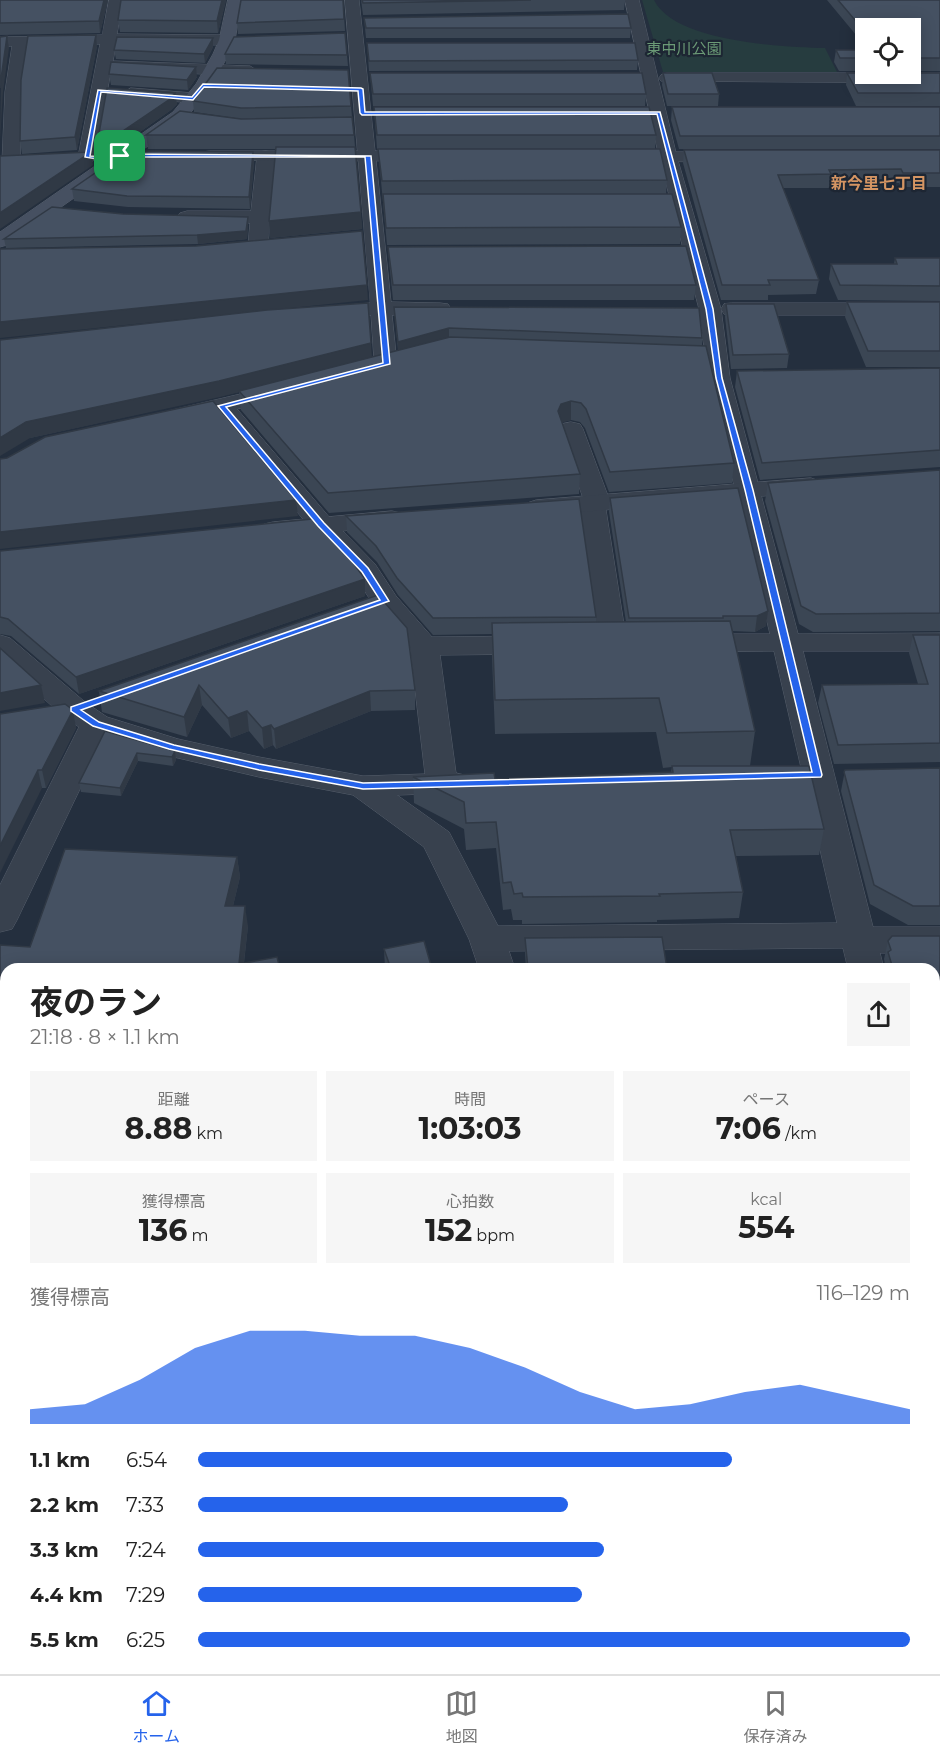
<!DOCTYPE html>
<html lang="ja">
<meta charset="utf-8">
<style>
body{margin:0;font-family:Montserrat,"Noto Sans JP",sans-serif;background:#f6f6f6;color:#222;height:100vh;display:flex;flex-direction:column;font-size:22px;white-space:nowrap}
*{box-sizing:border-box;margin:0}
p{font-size:20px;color:#767676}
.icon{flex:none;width:33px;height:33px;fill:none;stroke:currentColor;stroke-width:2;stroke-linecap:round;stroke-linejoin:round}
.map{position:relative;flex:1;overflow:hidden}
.drawer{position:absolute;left:0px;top:963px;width:940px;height:711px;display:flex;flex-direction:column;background:#fff;border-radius:18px 18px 0 0;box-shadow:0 3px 15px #0003}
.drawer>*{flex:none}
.buttons{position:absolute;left:855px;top:18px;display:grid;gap:12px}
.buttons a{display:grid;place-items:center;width:66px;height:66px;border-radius:0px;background:#fff;box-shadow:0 3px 15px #0003;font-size:30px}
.pin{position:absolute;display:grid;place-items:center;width:51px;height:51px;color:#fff;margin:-26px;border-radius:12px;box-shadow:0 3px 9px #0006}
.round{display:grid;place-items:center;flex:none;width:63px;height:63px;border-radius:0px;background:#f6f6f6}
.head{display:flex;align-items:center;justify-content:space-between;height:102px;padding:0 30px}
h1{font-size:33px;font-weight:700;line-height:45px}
.metrics{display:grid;grid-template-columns:repeat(3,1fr);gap:9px;height:102px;padding:6px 30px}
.metrics div{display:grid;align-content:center;border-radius:0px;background:#f6f6f6;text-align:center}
.metrics b{font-size:30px;font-weight:700}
.metrics small{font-size:16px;font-weight:400}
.metrics p{font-size:16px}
.chart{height:168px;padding:12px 30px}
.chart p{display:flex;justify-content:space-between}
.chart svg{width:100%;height:108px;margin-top:6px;fill:#2563eb;opacity:.7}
ul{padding:0 30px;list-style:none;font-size:20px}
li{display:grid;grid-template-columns:96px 72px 1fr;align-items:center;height:45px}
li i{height:15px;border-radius:8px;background:#2563eb}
.tabs{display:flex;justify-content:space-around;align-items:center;height:84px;border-top:2px solid #e0e0e0;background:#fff;font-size:16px;color:#767676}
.tabs a{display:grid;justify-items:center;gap:3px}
.tabs .active{color:#2563eb}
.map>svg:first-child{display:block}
.green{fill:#263c3f}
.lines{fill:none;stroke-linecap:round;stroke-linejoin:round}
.minor-casing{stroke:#565f6c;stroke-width:1}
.tertiary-casing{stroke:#565f6c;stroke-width:1}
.secondary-casing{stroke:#565f6c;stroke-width:1}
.minor{fill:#38414e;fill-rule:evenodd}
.tertiary{fill:#38414e;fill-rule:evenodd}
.secondary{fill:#465061;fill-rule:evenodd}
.wall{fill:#3b4654}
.shaded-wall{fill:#303945}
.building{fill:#455162;stroke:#303945;stroke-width:1.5}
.route{fill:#2563eb;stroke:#fff;stroke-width:1.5;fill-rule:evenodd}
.labels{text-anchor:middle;stroke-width:4.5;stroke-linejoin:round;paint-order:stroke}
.far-park-label{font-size:15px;fill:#6b9a76;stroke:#1d2633}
.far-neighbourhood-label{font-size:16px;font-weight:bold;fill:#d59563;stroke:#1d2633}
</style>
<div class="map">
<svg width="940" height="1674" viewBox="0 0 940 1674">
<rect width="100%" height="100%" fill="#242f3e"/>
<!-- green -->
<path class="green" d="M642 0H654C674 42 783 47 825 48L837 72H663Z"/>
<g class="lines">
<!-- minor casing -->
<g class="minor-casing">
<g id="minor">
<path d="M109 0H123L117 34 227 35 235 40 227 45 116 44 113 61 250 66 258 71 250 76 111 70 96 157 93 161H81L78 157 100 44 28 46 21 92 20 162 17 166H5L2 162 5 92 12 46 0 47V37L102 35Z"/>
<path d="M345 0H359L391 302 440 303 448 304 451 309 448 314 440 315H392L397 364 394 369 353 380 345 378 342 373 345 368 374 360 371 315 324 319 316 318 313 313 316 308 370 303Z"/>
<path d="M625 0H639L677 157 721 309 730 378 798 634 940 633V651H803L873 927H940V953H880L884 969H848L843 948 509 951 515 969H479L469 939 424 847 353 795 259 777 161 754 105 737 17 920 12 929 0 932V885L79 727 63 716 0 659V635L10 638 85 702 107 717 178 739 259 757 363 776 425 774 410 647 375 607 354 575 312 530 216 414 176 423 168 421 164 416 168 411 283 384 291 386 295 391 291 396 237 409 330 518 375 564 396 596 432 637 536 636 546 639 550 645 546 651 536 654 440 655 456 773 469 776 474 783 469 790 458 793 397 795 449 832 498 926 837 923 774 651 690 652 680 649 676 643 680 637 690 634H770L708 378 699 309 659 157Z"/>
<path d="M667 73H940V83L661 81 659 78 661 75Z"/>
<path d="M131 88 193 93 201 98 193 103 125 97 123 93Z"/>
<path d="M266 151 272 152 275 156 268 246 265 250H251L248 246 250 223 180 221 177 217 180 213 187 211H251L257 156 260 152Z"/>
<path d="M732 303H940V315H732L724 314 721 309 724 304Z"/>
<path d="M571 422 580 424 583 429 611 504 606 510 627 644 623 650 613 653 603 650 599 644 579 504 583 498 559 429 562 424Z"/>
<rect x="934" y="1112" width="6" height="32"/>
<path d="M0 1234 6 1235V1271L0 1270Z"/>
</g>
</g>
<!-- tertiary casing -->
<g class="tertiary-casing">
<g id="tertiary">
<path d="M210 151H422L428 152 431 156 428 160 422 161 204 160 201 156 204 152Z"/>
<path d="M618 152H728L734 153 737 157 734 161 728 162 612 161 609 157 612 153Z"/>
<path d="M811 478 820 481 824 486 820 491 536 516 527 513 523 508 527 503 536 500Z"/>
<path d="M392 511 401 513 405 519 401 525 273 538 264 536 260 530 264 524 273 522Z"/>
<path d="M934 1509H940V1557L934 1556Z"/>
</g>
</g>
<!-- secondary casing -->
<g class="secondary-casing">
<path id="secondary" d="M228 0H242L235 40 229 54 211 86 185 120 7 245 0 247V232L173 112 196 84 213 54 219 40Z"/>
</g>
<!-- minor -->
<use href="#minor" class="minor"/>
<!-- tertiary -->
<use href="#tertiary" class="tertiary"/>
<!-- secondary -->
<use href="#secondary" class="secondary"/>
</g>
<!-- wall -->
<g class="wall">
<path d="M0 0H108L100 33 0 35Z"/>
<path d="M121 0H226L218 33 120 32 118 20Z"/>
<path d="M343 0 345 31 238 34 237 23Z"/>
<path d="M361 0H625L624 10 363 15Z"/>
<path d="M827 0H940V71H910V28H866V47Z"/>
<path d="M364 18 631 28 630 38H366Z"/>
<path d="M367 43 638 60 637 70 369 71Z"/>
<path d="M97 46 77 150 22 154 20 141Z"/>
<path d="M213 47 205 63 116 59 114 50Z"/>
<path d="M836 50H866V71H839L834 62Z"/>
<path d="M225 54 347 55 348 66 226 64Z"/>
<path d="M348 70 352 117 242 119 194 112 193 101Z"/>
<path d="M370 73 646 94 645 106H373Z"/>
<path d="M663 73 719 94 718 106H667L662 85Z"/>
<path d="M847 73H940V106H856L846 85Z"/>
<path d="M109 74 197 77 188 90 111 85Z"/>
<path d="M175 93 177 104 171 110 110 153 100 151 98 139Z"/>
<path d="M374 107 656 135 655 149H377Z"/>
<path d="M672 107H940V149H679L671 120Z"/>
<path d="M146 135H354L362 229 270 238 269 221 275 149H148Z"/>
<path d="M378 149 667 180 666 194 681 227 680 244 387 245Z"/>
<path d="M684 150H940V187H901L899 183H830L829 188H783L819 280 816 294 768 295V300H721L683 163Z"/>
<path d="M253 152 254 162 250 209 128 207 74 201 72 189Z"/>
<path d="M123 214 248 217V225L247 239 198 244 6 248 4 239Z"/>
<path d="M388 247 696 285 694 300H393L389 261Z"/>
<path d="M895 258H940V301L838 300 829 279 831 264H894Z"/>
<path d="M847 302H940V367H866L845 317Z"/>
<path d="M726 304 789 354 787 368 731 369 725 317Z"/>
<path d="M394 307 702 338V346L734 463 732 483 609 492 585 428 580 422 571 420 562 422 580 474 579 494 329 513 241 410 239 392 30 438 0 340 372 357 398 350Z"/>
<path d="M940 368V467L760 480 735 387 737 371Z"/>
<path d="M940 470V631L813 632 799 624 765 501 768 483Z"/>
<path d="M738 488 766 626 755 632 732 631 755 731 750 766 824 829 819 855 736 856 743 892 739 918 657 920V922L522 924V920H513L511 909 503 910 496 848 466 850 464 829 414 803 413 777 495 779 671 772 672 767 663 768 656 732 495 734 492 657V634L433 635 398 595 377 562 347 532 346 516 596 617V622H626L609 512 610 498Z"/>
<path d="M0 551 365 579V596L79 694 11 636 0 634Z"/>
<path d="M378 595 415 690V710L371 711 276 749 273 745 264 749 249 731 231 738 202 705 187 737 102 712 99 691Z"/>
<path d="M913 635H940V762L834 764 818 703 822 685 918 684 909 653Z"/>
<path d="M73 710 76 728 46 788H42L0 714Z"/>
<path d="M105 731 175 751 176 760 173 766 138 761 121 796 81 792 79 783Z"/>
<path d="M940 768V925H908L870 904 841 791 845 770Z"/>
<path d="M237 857 240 877 233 906 248 926 244 963 280 969H6V1234L0 1232V945L30 947Z"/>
<path d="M940 936V1020H934V969H884L885 965 884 959 888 941Z"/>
<path d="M525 938 667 969H526L525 953Z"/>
<path d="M384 949 432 969H385Z"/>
<path d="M939 1127H940V1170L934 1149V1144Z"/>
<path d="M934 1242 940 1257V1319H934Z"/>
<path d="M617 1668H903L902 1674H619Z"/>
</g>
<!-- shaded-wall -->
<g class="shaded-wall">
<path d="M104 0H108L100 33 99 21Z"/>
<path d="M222 0H226L218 33 217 21Z"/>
<path d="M96 35 97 46 77 150 75 137Z"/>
<path d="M7 36 9 48 3 92 0 141 1 79Z"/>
<path d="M213 38V47L205 63 204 54Z"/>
<path d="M196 67 197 77 188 90 187 80Z"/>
<path d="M175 93 177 104 171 110 110 153 108 141Z"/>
<path d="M91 152 93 165 0 229V213Z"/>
<path d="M253 152 254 162 250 209 249 197Z"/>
<path d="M361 212 362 229 270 238 269 221Z"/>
<path d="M248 217V225L247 239 198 244 197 235Z"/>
<path d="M367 285 368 300 0 338V322Z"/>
<path d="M449 328V337L398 351V342Z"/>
<path d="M371 343 372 358 220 397 30 438 0 456V438L26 422Z"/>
<path d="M571 401V420L560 423 558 411 561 404Z"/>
<path d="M296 500 298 516 0 549V532Z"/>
<path d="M365 579V596L79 694 76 677Z"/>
<path d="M768 611 766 626 755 632 757 616Z"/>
<path d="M41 685 45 703 0 711V693Z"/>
<path d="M199 685 202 705 187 737 184 717Z"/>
<path d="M370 691 371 711 276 749 274 729Z"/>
<path d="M73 710 76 728 46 788 42 770Z"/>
<path d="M247 711 249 731 231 738 228 718Z"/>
<path d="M271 725 273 745 264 749 262 728Z"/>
<path d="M175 751 176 760 173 766 172 757Z"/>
<path d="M137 753 138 761 121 796 120 788Z"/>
<path d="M38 770 42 788 0 873V846Z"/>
<path d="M237 857 240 877 228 926 225 906Z"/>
<path d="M245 906 248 926 243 969 239 964Z"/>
<path d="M4 1159 6 1164V1228L2 1215Z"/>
<path d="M0 1253 6 1272 0 1266Z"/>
</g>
<!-- building -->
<g class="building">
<path d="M0 0H104L99 21 0 23Z"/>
<path d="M121 0H222L217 21 118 20Z"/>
<path d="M241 0H343L344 19 237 23Z"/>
<path d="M362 0H531L363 3Z"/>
<path d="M838 0H940V58H910V28H866V33Z"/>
<path d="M628 14 631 28H366L364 18Z"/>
<path d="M345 33 347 55 225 54 234 37Z"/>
<path d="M96 35 75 137 20 141 21 80 28 36Z"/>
<path d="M7 36 1 79 0 88V37Z"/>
<path d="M117 37 213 38 204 54 114 50Z"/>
<path d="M367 43H635L638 60 369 61Z"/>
<path d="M836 50H866V58H840Z"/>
<path d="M111 62 196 67 187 80 109 74Z"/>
<path d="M217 68 348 70 351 106 241 108 193 101Z"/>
<path d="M370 73H642L646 94H373Z"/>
<path d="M663 73H712L719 94H668Z"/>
<path d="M847 73H940V93H858Z"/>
<path d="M107 88 175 93 170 99 108 141 98 139Z"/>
<path d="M374 107H649L656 135H377Z"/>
<path d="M672 107H940V136H680Z"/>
<path d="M180 111 241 119 352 117 354 135H146Z"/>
<path d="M276 147H355L361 212 269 221Z"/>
<path d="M378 149H660L667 180 382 181Z"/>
<path d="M684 150H940V173H903L901 169 829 170 831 174 778 175 819 280H768L770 285H722Z"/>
<path d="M127 151 253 152 249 197 127 196 72 189Z"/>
<path d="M91 152 0 213V156Z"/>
<path d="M383 194H672L681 227 386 228Z"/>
<path d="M52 207 123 214 248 217 246 231 197 235 4 239Z"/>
<path d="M362 231 367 285 0 322V249L196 246Z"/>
<path d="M686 246 696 285H393L388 247Z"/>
<path d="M895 258H940V286L840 285 831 264H897Z"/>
<path d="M847 302H940V351H868Z"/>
<path d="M368 303 371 343 219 381 26 422 0 438V340L267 310Z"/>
<path d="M726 304H774L789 354 733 355Z"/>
<path d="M394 307 699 308 702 338 449 328 398 342Z"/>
<path d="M450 337 706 346 734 463 610 472 586 409 581 403 571 401 561 404 558 411 580 474 328 493 239 391Z"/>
<path d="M940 368V450L762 463 737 371Z"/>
<path d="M213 401 296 500 0 532V459L7 458 45 437Z"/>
<path d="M940 470V613L816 614 801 606 768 483Z"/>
<path d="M738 488 768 611 757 616H723V618H629L610 498Z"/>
<path d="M579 499 596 617 433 618 397 578 376 546 346 516Z"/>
<path d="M312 519 351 560 365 579 76 677 8 619 0 617V551Z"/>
<path d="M378 595 407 628 415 690 370 691 274 729 271 725 262 728 247 711 228 718 199 685 184 717 99 691Z"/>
<path d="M730 621 755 731 667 733 659 698 495 700 492 623Z"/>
<path d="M913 635H940V743L838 745 822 685 928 684Z"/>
<path d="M0 648 41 685 0 693Z"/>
<path d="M65 704 73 710 42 770H38L0 846V714Z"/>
<path d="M105 731 175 751 172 757 137 753 120 788 79 783Z"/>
<path d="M672 766H809L824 829 730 830 743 892 659 894 660 896 523 897 522 893 514 894 511 882 503 883 496 822 466 823 464 802 413 777 494 773 495 779 673 772Z"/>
<path d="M940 768V906H913L874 885 844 772 845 770Z"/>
<path d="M65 849 237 857 225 906H245L239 964 277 957 280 969H6V1159H4L2 1215 0 1214V945L30 947Z"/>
<path d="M892 936H940V1001H934V969H893L888 952 891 950 888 941Z"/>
<path d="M662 937 667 969H528L525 938Z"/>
<path d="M424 941 432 969H391L384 949Z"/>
<path d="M939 1241 940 1295H934V1242Z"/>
<path d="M0 1264H6V1668H316V1674H0Z"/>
<path d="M934 1323 940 1347V1362L934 1407Z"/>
<path d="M371 1668H558L560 1674H372Z"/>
<path d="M630 1668H903L902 1674H632Z"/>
</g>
<!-- route -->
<path class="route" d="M203 84 361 88 363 89 365 112H660L713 309 722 378 753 490 822 775 821 777 363 789 259 770 169 749 93 726 71 711V707L380 600 362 572 318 526 218 406 383 363 365 157H121L113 162 85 157 98 90 192 97ZM204 87 358 91 360 113 362 115 657 114 706 309 716 378 745 490 812 772 363 783 259 764 174 745 99 722 81 710 389 601 368 568 324 523 226 407 390 364 371 156 120 154 112 158 90 156 101 92 193 100Z"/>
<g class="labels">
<!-- far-park labels -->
<g class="far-park-label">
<text x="684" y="54">東中川公園</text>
</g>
<!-- far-neighbourhood labels -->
<g class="far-neighbourhood-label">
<text x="879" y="189">新今里七丁目</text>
</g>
</g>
</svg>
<div class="buttons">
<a><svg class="icon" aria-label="locate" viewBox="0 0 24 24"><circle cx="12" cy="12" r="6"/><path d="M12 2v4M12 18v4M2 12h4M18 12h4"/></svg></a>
</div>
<div class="pin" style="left:120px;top:156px;background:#1e9e55"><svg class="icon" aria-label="arrive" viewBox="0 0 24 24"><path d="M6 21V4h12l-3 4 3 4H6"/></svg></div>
<section class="drawer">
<div class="head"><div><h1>夜のラン</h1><p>21:18 · 8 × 1.1 km</p></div><a class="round"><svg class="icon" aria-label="share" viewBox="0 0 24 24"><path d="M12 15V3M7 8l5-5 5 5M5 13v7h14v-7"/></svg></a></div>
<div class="metrics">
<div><p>距離</p><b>8.88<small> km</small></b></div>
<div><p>時間</p><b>1:03:03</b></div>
<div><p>ペース</p><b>7:06<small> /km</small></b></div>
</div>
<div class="metrics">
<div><p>獲得標高</p><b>136<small> m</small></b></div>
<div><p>心拍数</p><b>152<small> bpm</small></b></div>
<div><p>kcal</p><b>554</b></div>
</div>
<div class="chart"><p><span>獲得標高</span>116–129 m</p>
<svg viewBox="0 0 160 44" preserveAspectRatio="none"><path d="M0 44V38L10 36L20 26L30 13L40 6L50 6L60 8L70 8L80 13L90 21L100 31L110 38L120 36L130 31L140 28L150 33L160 38V44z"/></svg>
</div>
<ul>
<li><b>1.1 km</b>6:54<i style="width:75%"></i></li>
<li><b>2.2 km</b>7:33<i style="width:52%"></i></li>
<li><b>3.3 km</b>7:24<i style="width:57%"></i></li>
<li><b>4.4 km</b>7:29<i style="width:54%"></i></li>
<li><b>5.5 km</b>6:25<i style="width:100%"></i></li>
</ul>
</section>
</div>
<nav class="tabs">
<a class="active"><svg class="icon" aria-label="home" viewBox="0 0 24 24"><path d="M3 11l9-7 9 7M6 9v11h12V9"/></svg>ホーム</a>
<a><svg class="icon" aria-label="map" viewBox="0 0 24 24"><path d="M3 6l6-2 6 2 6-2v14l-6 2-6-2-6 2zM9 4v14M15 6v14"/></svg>地図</a>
<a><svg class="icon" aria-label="saved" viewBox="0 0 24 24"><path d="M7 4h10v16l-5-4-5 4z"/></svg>保存済み</a>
</nav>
